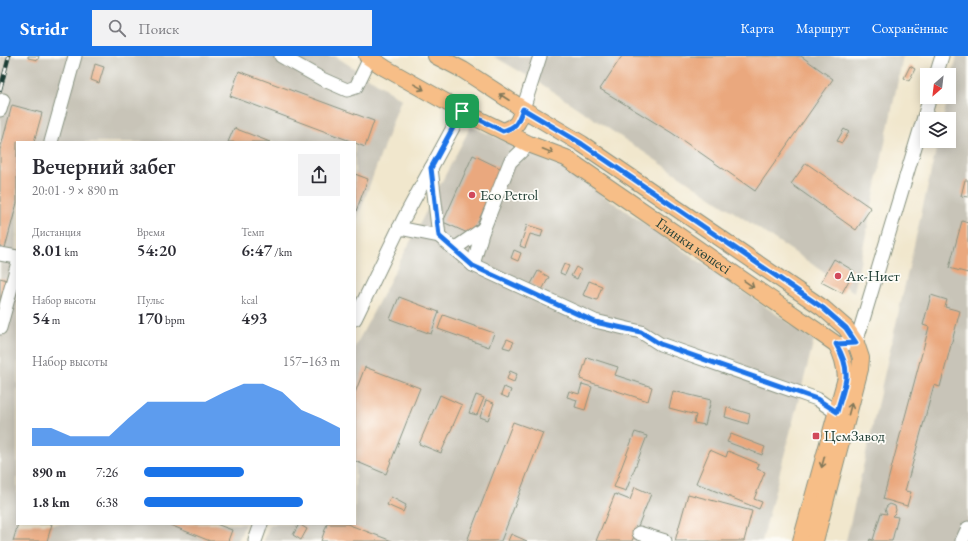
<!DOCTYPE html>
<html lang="ru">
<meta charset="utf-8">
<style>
body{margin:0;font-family:"EB Garamond",serif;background:#f2f2f3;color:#2b2b33;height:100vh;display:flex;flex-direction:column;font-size:15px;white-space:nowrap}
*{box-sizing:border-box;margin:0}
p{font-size:13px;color:#7c7c81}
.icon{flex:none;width:22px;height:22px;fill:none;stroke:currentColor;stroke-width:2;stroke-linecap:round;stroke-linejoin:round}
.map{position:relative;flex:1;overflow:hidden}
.panel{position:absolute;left:16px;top:85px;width:340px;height:384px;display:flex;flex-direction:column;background:#fff;border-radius:0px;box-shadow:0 2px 10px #0003}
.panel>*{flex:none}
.needle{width:26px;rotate:208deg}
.buttons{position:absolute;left:920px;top:12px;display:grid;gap:8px}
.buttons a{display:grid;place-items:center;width:36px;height:36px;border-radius:0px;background:#fff;box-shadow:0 2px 10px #0003;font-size:20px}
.pin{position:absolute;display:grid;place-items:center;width:34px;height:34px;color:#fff;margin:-17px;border-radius:8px;box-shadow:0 2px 6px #0006}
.round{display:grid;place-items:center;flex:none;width:42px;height:42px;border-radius:0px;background:#f2f2f3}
.summary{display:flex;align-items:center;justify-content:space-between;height:68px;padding:0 16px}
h1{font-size:22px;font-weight:600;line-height:30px}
.figures{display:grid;grid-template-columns:repeat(3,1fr);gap:6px;height:68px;padding:4px 16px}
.figures div{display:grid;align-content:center}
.figures b{font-size:17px;font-weight:600}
.figures small{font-size:11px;font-weight:400}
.figures p{font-size:11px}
.chart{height:112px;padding:8px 16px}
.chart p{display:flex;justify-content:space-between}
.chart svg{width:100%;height:72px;margin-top:4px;fill:#1a73e8;opacity:.7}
ul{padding:0 16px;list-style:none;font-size:13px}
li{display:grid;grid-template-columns:64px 48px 1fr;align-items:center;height:30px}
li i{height:10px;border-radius:5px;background:#1a73e8}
header{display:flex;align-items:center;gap:24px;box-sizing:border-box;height:56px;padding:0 20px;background:#1a73e8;color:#fff}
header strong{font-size:19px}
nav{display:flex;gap:22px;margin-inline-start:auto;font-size:14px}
.search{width:280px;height:36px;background:#f2f2f3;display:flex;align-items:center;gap:10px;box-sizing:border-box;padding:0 14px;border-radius:0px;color:#7c7c81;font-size:15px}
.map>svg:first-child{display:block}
.industrial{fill:#c8c4b8}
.building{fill:#eaa87e}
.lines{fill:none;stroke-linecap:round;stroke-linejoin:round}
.minor-casing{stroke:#889280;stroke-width:15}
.major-casing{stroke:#889280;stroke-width:18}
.minor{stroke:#fff;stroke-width:13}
.major{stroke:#f7be87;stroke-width:16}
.rail-casing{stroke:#1f3d34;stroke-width:4}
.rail{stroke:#fdfcf7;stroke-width:2.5;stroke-dasharray:8;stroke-linecap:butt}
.oneway{stroke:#807759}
.route-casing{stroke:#fff;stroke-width:8}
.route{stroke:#1a73e8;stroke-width:5}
.poi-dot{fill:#d1495b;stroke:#fdfcf7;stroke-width:1.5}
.labels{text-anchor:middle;stroke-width:3.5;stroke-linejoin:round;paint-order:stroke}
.poi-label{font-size:15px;fill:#1f3d34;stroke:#fdfcf7;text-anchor:start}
.street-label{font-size:15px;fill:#1f3d34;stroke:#fdfcf7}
</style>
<header>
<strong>Stridr</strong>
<div class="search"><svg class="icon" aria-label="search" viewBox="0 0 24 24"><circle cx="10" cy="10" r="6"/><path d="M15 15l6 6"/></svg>Поиск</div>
<nav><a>Карта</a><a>Маршрут</a><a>Сохранённые</a></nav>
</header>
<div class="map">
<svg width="968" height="485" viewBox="0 0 968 485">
<rect width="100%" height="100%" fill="#fdfcf7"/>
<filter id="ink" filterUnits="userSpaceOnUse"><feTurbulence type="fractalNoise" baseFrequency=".025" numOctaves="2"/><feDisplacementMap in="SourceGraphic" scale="8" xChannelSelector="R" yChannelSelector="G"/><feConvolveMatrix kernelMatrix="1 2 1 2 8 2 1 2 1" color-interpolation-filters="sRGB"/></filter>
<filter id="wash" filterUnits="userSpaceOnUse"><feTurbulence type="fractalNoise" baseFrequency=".012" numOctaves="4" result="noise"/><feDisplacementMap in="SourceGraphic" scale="16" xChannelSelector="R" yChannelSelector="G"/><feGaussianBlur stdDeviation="0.9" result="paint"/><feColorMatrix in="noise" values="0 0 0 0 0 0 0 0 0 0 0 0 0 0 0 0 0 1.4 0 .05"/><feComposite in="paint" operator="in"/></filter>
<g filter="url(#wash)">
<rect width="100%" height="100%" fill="#f1e7cd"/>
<!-- industrial -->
<g class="industrial">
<path d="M0 0H335L401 43 355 169V86H17V468H245L238 485H0Z"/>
<path d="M493 0H903L854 236 540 27Z"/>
<path d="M957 0H968V485H846L938 85H949V63H943L948 41H949V35Z"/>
<path d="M471 70 563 112 814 284 762 485H264L270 468H355V291Z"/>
</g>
<g id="blocks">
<!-- building -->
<g class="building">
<path d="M28 0H39L38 4 28 2Z"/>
<path d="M622 0H801L833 23 755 135 672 77 600 33Z"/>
<path d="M95 8 104 11 99 27 91 24Z"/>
<path d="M910 10 915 13 909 25 904 22Z"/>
<path d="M239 15 374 65 365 91 355 87V86H353L230 40Z"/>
<path d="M12 49 42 57 34 86H17V147L5 192 0 191V94Z"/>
<path d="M234 72 270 86H228Z"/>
<path d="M844 73 849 76 842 87 837 85Z"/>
<path d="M473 99 502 113 472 179 443 166Z"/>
<path d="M806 107 871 152 856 174 791 128Z"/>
<path d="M355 118 368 123 355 158Z"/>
<path d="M965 124H968V141L961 140Z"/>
<path d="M962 165 968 167V217L949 212Z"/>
<path d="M527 169 543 174 541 181 530 178 525 192 520 190Z"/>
<path d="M514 194 521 197 518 205 511 202Z"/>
<path d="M834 203 854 215 842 237 821 226Z"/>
<path d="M564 208 569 210 565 219 560 217Z"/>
<path d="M576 211 581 214 577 223 571 220Z"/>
<path d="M538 215 549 221 542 234 531 228Z"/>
<path d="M0 222 7 224 0 248Z"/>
<path d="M589 225 602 230 597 244 583 239Z"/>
<path d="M931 239 947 244 945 251 960 255 940 331 934 329 905 435 911 436 907 450 883 443 929 271 923 269Z"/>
<path d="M399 241 439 256 431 278 390 263Z"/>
<path d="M443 259 494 277 489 291 438 273Z"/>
<path d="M507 283 514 286 510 293 503 291Z"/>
<path d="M587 301 618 311 615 319 652 331 648 345 580 323Z"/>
<path d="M365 311 420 332 386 418 355 405V337Z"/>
<path d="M510 315 517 318 514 326 507 323Z"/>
<path d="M582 328 592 331 585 354 575 351 577 344 567 341 569 335 579 338Z"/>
<path d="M504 331 511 334 508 342 501 339Z"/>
<path d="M673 335 711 344 705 369 694 367 696 359 669 352Z"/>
<path d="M440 339 462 349 441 397 419 388Z"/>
<path d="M476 339 484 342 477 359 469 357Z"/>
<path d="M486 344 494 347 488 364 480 361Z"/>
<path d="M727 351 750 358 748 368 725 361Z"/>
<path d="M513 366 543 377 501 485H467Z"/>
<path d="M635 376 647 380 626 435 614 431Z"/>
<path d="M731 378 765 391 762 399 727 386Z"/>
<path d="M710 394 726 401 728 395 759 408 757 413 765 416 754 443 762 446 759 453 696 427Z"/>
<path d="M635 431 651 438 632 485H596L615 438 630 444Z"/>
<path d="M688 438 752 455 744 485H675Z"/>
<path d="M391 441 406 449 403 456 387 449Z"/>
<path d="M890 448 895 450 896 454 895 457 892 460 898 461 892 485H869L870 483 873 484 881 457 887 458 885 453 887 450Z"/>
<path d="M18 468H52L47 485H13Z"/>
<path d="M171 468H216L232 474 228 485H210L170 469Z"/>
<path d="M299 468 307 473 301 484 293 479Z"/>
<path d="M327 468H347L392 485H321Z"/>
<path d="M511 478 527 485H508Z"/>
</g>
</g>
</g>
<g filter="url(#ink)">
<use href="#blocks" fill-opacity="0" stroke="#889280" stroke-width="1"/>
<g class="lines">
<!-- minor casing -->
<g class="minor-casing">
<g id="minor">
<path d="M281 0 322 23 347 34 356 31 370 2"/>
<path d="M936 19 942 0"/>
<path d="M523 53 540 0"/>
<path d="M0 54 3 44"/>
<path d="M51 86 75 0"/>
<path d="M431 112 439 180"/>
<path d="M399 172 439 180 473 209 595 265 641 276 660 288 817 343 837 357"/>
<path d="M454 193 483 173"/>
<path d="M0 198 17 201"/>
<path d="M473 209 482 177 510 106 529 88"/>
<path d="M355 263 404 162 462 55"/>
<path d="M0 272 17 210"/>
<path d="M836 288 856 287 930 41"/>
<path d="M639 477 665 485"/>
<path d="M255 485 261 468"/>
<path d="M962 485 968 472"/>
</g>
</g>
<!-- major casing -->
<g class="major-casing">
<g id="major">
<path id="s1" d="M367 0 385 12 462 55 529 88 566 102 836 288C843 299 845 309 846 322L801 485"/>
<path d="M436 0 463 14 523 53 582 88 823 252 846 272 856 287 861 302 860 313 815 485"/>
<path d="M503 75C518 70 518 67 523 53"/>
</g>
</g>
<!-- minor -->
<use href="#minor" class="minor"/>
<!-- major -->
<use href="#major" class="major"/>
<!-- rail casing -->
<g class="rail-casing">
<path id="rail" d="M0 34 9 0"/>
</g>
<!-- rail -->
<use href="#rail" class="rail"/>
</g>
<!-- one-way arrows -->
<defs><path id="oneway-shaft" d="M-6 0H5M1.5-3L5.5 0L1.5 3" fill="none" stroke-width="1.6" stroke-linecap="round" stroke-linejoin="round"/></defs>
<g class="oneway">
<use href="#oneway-shaft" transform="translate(419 31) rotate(29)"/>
<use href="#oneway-shaft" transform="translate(504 41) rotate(-147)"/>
<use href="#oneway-shaft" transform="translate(548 95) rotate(22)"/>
<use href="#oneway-shaft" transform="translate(749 228) rotate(35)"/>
<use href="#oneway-shaft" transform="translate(850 353) rotate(-75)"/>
<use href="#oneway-shaft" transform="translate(823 406) rotate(105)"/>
</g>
</g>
<g class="lines" filter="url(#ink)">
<!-- route casing -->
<g class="route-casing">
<path id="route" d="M523 53 582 88 823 252 846 272 856 287 836 288C842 298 847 310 846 322 845 332 839 347 837 356L817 343 660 288 641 276 595 266 473 210 439 180 431 112 462 55 503 75C518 70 517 67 523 53Z"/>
</g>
<!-- route -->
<use href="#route" class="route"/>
</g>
<!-- markers -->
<g class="poi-dot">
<circle cx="472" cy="139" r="4"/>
<circle cx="838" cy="220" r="4"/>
<rect x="812" y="376" width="8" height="8" rx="2"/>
</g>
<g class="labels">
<!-- poi labels -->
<g class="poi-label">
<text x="480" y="144">Eco Petrol</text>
<text x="846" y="225">Ак-Ниет</text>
<text x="824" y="385">ЦемЗавод</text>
</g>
<!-- street labels -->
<g class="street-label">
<text dy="5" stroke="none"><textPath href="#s1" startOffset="379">Глинки көшесі</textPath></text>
</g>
</g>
</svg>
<div class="buttons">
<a><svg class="needle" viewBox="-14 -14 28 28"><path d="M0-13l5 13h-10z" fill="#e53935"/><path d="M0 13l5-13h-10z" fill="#7c7c81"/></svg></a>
<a><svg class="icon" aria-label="layers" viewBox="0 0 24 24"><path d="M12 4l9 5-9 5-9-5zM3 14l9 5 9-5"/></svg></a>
</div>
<div class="pin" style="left:462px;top:55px;background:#1e9e55"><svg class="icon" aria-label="arrive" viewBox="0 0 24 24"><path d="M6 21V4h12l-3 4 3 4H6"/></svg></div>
<section class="panel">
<div class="summary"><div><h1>Вечерний забег</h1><p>20:01 · 9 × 890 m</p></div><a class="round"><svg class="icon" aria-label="share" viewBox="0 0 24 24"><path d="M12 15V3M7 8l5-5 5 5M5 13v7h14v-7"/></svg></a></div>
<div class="figures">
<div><p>Дистанция</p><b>8.01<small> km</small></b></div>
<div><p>Время</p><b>54:20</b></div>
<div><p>Темп</p><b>6:47<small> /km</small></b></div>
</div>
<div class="figures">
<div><p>Набор высоты</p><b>54<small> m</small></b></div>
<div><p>Пульс</p><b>170<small> bpm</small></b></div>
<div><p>kcal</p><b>493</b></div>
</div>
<div class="chart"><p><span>Набор высоты</span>157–163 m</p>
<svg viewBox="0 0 160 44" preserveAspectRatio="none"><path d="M0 44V33L10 33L20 38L30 38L40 38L50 27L60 17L70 17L80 17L90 17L100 11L110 6L120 6L130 11L140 22L150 27L160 33V44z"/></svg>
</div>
<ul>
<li><b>890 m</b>7:26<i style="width:51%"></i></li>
<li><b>1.8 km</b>6:38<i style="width:81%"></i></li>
</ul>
</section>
</div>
